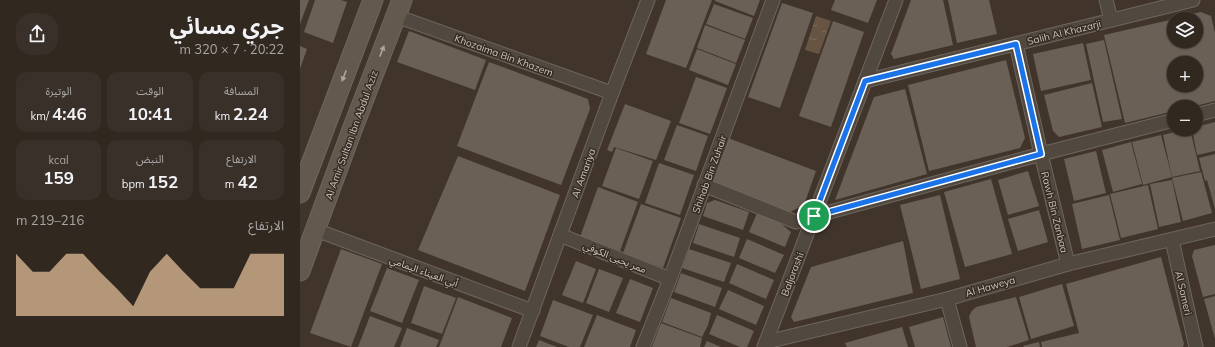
<!DOCTYPE html>
<html lang="ar">
<meta charset="utf-8">
<style>
body{margin:0;font-family:Mulish,"Noto Sans Arabic",sans-serif;background:#393029;color:#f1f3f6;direction:rtl;height:100vh;display:flex;flex-direction:column;font-size:15px;white-space:nowrap}
*{box-sizing:border-box;margin:0}
p{font-size:13px;color:#a8a6a5}
.icon{flex:none;width:22px;height:22px;fill:none;stroke:currentColor;stroke-width:2;stroke-linecap:round;stroke-linejoin:round}
.map{position:relative;flex:1;overflow:hidden;direction:ltr}
.side{display:flex;flex-direction:column;background:#312820;width:300px}
.side>*{flex:none}
.fabs{position:absolute;left:867px;top:12px;display:grid;gap:8px}
.fabs a{display:grid;place-items:center;width:36px;height:36px;border-radius:50%;background:#312820;box-shadow:0 1px 3px #0004,0 0 0 1px #4c443e;font-size:20px}
.pin{position:absolute;display:grid;place-items:center;width:34px;height:34px;color:#fff;margin:-17px;border:2px solid #fff;border-radius:50%;box-shadow:0 1px 4px #0007}
.round{display:grid;place-items:center;flex:none;width:42px;height:42px;border-radius:16px;background:#393029}
.summary{display:flex;align-items:center;justify-content:space-between;height:68px;padding:0 16px}
h1{font-size:22px;font-weight:700;line-height:30px}
.figures{display:grid;grid-template-columns:repeat(3,1fr);gap:6px;height:68px;padding:4px 16px}
.figures div{display:grid;align-content:center;border-radius:10px;background:#393029;text-align:center}
.figures b{font-size:17px;font-weight:700}
.figures small{font-size:11px;font-weight:400}
.figures p{font-size:11px}
.chart{height:112px;padding:8px 16px}
.chart p{display:flex;justify-content:space-between}
.chart svg{width:100%;height:72px;margin-top:4px;fill:#ecc79f;opacity:.7}
main{display:flex;flex:1;min-height:0}
.map>svg:first-child{display:block}
.water{fill:url(#water-ripples)}
.building{fill:#6b6055;fill-rule:evenodd}
.lines{fill:none;stroke-linecap:round;stroke-linejoin:round}
.street-casing{stroke:#6e665d;stroke-width:15}
.secondary-casing{stroke:#6e665d;stroke-width:21}
.street{stroke:#51483f;stroke-width:13}
.secondary{stroke:#63594d;stroke-width:19}
.oneway{fill:#aca39b}
.route-casing{stroke:#fff;stroke-width:8}
.route{stroke:#1a73e8;stroke-width:5}
.labels{text-anchor:middle;stroke-width:3;stroke-linejoin:round;paint-order:stroke}
.street-label{font-size:10px;fill:#cbc3bc;stroke:#362c23}
</style>
<main>
<div class="map">
<svg width="915" height="347" viewBox="0 0 915 347">
<defs>
<pattern id="water-ripples" width="26" height="14" patternUnits="userSpaceOnUse"><rect width="26" height="14" fill="#675443"/><path d="M2 4q2-2 4 0t4 0M15 11q2-2 4 0t4 0" fill="none" stroke="#7b6b5c"/></pattern>
</defs>
<rect width="100%" height="100%" fill="#41352b"/>
<!-- water -->
<path class="water" d="M516 16 531 21 519 54 505 50Z"/>
<!-- building -->
<g class="building">
<path d="M0 0H9L0 24Z"/>
<path d="M15 0H41L47 2 33 43 4 32Z"/>
<path d="M366 0H412L386 68 346 54Z"/>
<path d="M415 0H460L454 16 415 1Z"/>
<path d="M535 0H577L568 23 531 10Z"/>
<path d="M611 0H643L653 45 594 59 591 54Z"/>
<path d="M648 0H689L697 34 657 43Z"/>
<path d="M482 3 513 13 480 108 448 97Z"/>
<path d="M414 4 453 18 445 39 406 24Z"/>
<path d="M901 12 911 16 915 33V101L891 107H874V111L825 123 804 35 874 19V41H896V19L875 18ZM874 63H896V85H874Z"/>
<path d="M533 21 564 32 531 127 499 116Z"/>
<path d="M405 25 445 40 436 63 397 48Z"/>
<path d="M109 31 186 60 175 90 97 62Z"/>
<path d="M804 40 822 119 803 122 786 44Z"/>
<path d="M783 43 791 80 741 91 733 54Z"/>
<path d="M0 46 7 49 0 69Z"/>
<path d="M397 49 436 64 428 85 389 70Z"/>
<path d="M706 60 725 138 720 148 629 171 608 85Z"/>
<path d="M189 62 288 99 290 109 261 185 157 146Z"/>
<path d="M396 77 427 88 410 134 379 123Z"/>
<path d="M792 83 802 127 759 137 753 131 744 95Z"/>
<path d="M605 89 627 174 535 200 574 97Z"/>
<path d="M325 104 371 121 356 160 314 147 312 152 307 150Z"/>
<path d="M915 122V151L897 155 892 129H896V127Z"/>
<path d="M377 125 408 136 396 171 364 160Z"/>
<path d="M887 129H890L900 171 872 177 863 135Z"/>
<path d="M861 135 872 177 843 185 832 142Z"/>
<path d="M428 138 516 171 504 205 490 212 411 183Z"/>
<path d="M831 142 842 184 813 192 802 150Z"/>
<path d="M316 148 353 161 339 199 302 186Z"/>
<path d="M796 151 806 193 774 201 764 159Z"/>
<path d="M915 154V209L907 180 905 181 899 158Z"/>
<path d="M158 156 260 195 225 291 118 250Z"/>
<path d="M359 163 394 175 380 215 345 203Z"/>
<path d="M728 171 739 206 708 215 698 180Z"/>
<path d="M901 172 912 213 883 221 872 178Z"/>
<path d="M691 179 712 254 665 267 644 192Z"/>
<path d="M872 180 881 222 859 227 850 184Z"/>
<path d="M848 185 858 229 821 238 810 194Z"/>
<path d="M298 187 338 202 320 251 280 237Z"/>
<path d="M640 195 660 279 621 289 600 205Z"/>
<path d="M809 195 820 240 782 249 772 204Z"/>
<path d="M415 200 449 212 443 230 403 216 407 203Z"/>
<path d="M341 204 381 218 363 268 323 253Z"/>
<path d="M739 210 748 242 718 251 708 219Z"/>
<path d="M457 213 479 222 491 232 485 247 449 232Z"/>
<path d="M399 224 440 238 434 257 393 243Z"/>
<path d="M447 239 484 255 475 273 439 258Z"/>
<path d="M603 241 613 293 494 322 491 317 511 267Z"/>
<path d="M915 245V294L903 297 892 256 894 250Z"/>
<path d="M41 249 82 264 51 347 10 333Z"/>
<path d="M389 249 431 263 424 282 382 268Z"/>
<path d="M861 257 884 344 883 347H742L741 342 779 333 766 284Z"/>
<path d="M276 261 296 269 283 303 262 295Z"/>
<path d="M437 264 474 280 466 299 429 283Z"/>
<path d="M87 268 119 280 102 323 70 311Z"/>
<path d="M299 269 323 278 309 312 286 303Z"/>
<path d="M381 273 422 288 415 307 374 292Z"/>
<path d="M330 279 353 288 340 322 316 313Z"/>
<path d="M762 284 774 326 731 339 719 297Z"/>
<path d="M124 286 156 298 142 334 111 323Z"/>
<path d="M428 290 464 306 456 325 419 309Z"/>
<path d="M915 296V339L904 299Z"/>
<path d="M158 297 212 318 201 347H139Z"/>
<path d="M716 297 729 340 707 347H676L669 317 671 312 676 307Z"/>
<path d="M371 298 411 313 408 325 402 337 362 322Z"/>
<path d="M253 300 293 315 280 347H269L240 336Z"/>
<path d="M297 315 336 330 330 347H284Z"/>
<path d="M417 315 454 331 447 347H440L409 334Z"/>
<path d="M70 316 102 328 94 347H58Z"/>
<path d="M643 317 651 347H615L609 327Z"/>
<path d="M361 323 402 338 400 347H352Z"/>
<path d="M602 327 608 347H547L545 343Z"/>
<path d="M107 328 139 340 136 347H100Z"/>
<path d="M239 340 257 347H236Z"/>
<path d="M407 341 421 347H404Z"/>
<path d="M739 342 740 347H724L723 346Z"/>
</g>
<g class="lines">
<!-- street casing -->
<g class="street-casing">
<g id="street">
<path d="M806 0 811 20"/>
<path d="M96 16 312 93"/>
<path d="M716 44 741 154 768 264"/>
<path d="M565 81 893 0"/>
<path d="M896 115 915 110"/>
<path d="M404 185 496 222 515 216 741 154 874 120"/>
<path d="M16 230 233 311"/>
<path d="M260 235 370 279"/>
<path d="M872 240 896 347"/>
<path d="M647 299 660 347"/>
<path d="M466 342 647 299 768 264 915 229"/>
<path d="M219 347 312 93 348 0"/>
<path d="M343 347 370 279 473 0"/>
<path d="M464 347 596 0"/>
</g>
</g>
<!-- secondary casing -->
<g class="secondary-casing">
<g id="secondary">
<path d="M0 193 73 0"/>
<path d="M0 271 52 130 102 0"/>
</g>
</g>
<!-- street -->
<use href="#street" class="street"/>
<!-- secondary -->
<use href="#secondary" class="secondary"/>
</g>
<!-- one-way arrows -->
<defs><path id="oneway-solid" d="M-6-.8H1V-3.2L6.5 0L1 3.2V.8H-6Z"/></defs>
<g class="oneway">
<use href="#oneway-solid" transform="translate(82 51) rotate(-69)"/>
<use href="#oneway-solid" transform="translate(44 76) rotate(111)"/>
</g>
<g class="lines">
<!-- route casing -->
<g class="route-casing">
<path id="route" d="M716 44 741 154 514 216 565 81Z"/>
</g>
<!-- route -->
<use href="#route" class="route"/>
</g>
<g class="labels">
<!-- street labels -->
<g class="street-label">
<text transform="translate(764 32) rotate(-14)" y="4">Salih Al Khazarji</text>
<text transform="translate(204 55) rotate(20)" y="4">Khozaima Bin Khazem</text>
<text transform="translate(51 135) rotate(-70)" y="4">Al Amir Sultan Ibn Abdul Aziz</text>
<text transform="translate(283 173) rotate(-70)" y="4">Al Amariya</text>
<text transform="translate(409 174) rotate(-70)" y="4">Shihab Bin Zuhair</text>
<text transform="translate(755 212) rotate(76)" y="4">Rawh Bin Zanbaa</text>
<text transform="translate(315 257) rotate(22)" y="4">ممر يحيى الكوفي</text>
<text transform="translate(124 271) rotate(20)" y="4">أبي العيناء اليمامي</text>
<text transform="translate(492 274) rotate(-69)" y="4">Baljorashi</text>
<text transform="translate(690 286) rotate(-16)" y="4">Al Haweya</text>
<text transform="translate(884 293) rotate(77)" y="4">Al Sameri</text>
</g>
</g>
</svg>
<div class="fabs">
<a><svg class="icon" aria-label="layers" viewBox="0 0 24 24"><path d="M12 4l9 5-9 5-9-5zM3 14l9 5 9-5"/></svg></a>
<a>+</a>
<a>−</a>
</div>
<div class="pin" style="left:514px;top:216px;background:#1e9e55"><svg class="icon" aria-label="arrive" viewBox="0 0 24 24"><path d="M6 21V4h12l-3 4 3 4H6"/></svg></div>
</div>
<section class="side">
<div class="summary"><div><h1>جري مسائي</h1><p>20:22 · 7 × 320 m</p></div><a class="round"><svg class="icon" aria-label="share" viewBox="0 0 24 24"><path d="M12 15V3M7 8l5-5 5 5M5 13v7h14v-7"/></svg></a></div>
<div class="figures">
<div><p>المسافة</p><b>2.24<small> km</small></b></div>
<div><p>الوقت</p><b>10:41</b></div>
<div><p>الوتيرة</p><b>4:46<small> /km</small></b></div>
</div>
<div class="figures">
<div><p>الارتفاع</p><b>42<small> m</small></b></div>
<div><p>النبض</p><b>152<small> bpm</small></b></div>
<div><p>kcal</p><b>159</b></div>
</div>
<div class="chart"><p><span>الارتفاع</span>216–219 m</p>
<svg viewBox="0 0 160 44" preserveAspectRatio="none"><path d="M0 44V6L10 17L20 17L30 6L40 6L50 17L60 27L70 38L80 17L90 6L100 17L110 27L120 27L130 27L140 6L150 6L160 6V44z"/></svg>
</div>
</section>
</main>
